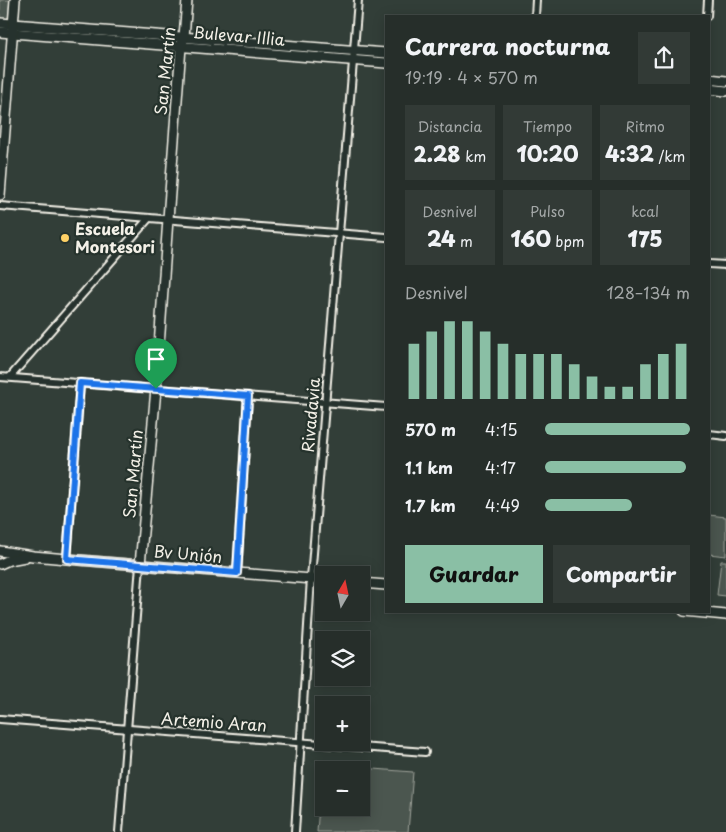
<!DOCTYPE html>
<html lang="es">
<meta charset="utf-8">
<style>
body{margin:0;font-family:"Playpen Sans",sans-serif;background:#323a36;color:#f1f3f6;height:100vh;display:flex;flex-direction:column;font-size:19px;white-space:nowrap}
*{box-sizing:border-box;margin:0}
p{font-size:16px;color:#a4a8a8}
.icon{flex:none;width:28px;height:28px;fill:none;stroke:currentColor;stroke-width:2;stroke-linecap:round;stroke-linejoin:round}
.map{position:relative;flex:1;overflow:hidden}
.details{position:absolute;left:385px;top:15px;width:325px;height:598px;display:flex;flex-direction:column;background:#262e2a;border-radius:0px;box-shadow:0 2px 12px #0003,0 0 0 1px #424a47}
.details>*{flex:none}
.needle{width:32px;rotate:9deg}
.tools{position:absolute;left:315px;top:566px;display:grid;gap:10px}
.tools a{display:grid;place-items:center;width:55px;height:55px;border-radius:0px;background:#262e2a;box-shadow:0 2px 12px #0003,0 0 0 1px #424a47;font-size:25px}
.pin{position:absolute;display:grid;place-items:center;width:42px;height:42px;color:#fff;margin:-51px -21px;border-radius:50% 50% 50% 0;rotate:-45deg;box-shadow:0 0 5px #0007}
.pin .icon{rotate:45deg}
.round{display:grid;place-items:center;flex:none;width:52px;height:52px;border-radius:0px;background:#323a36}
.headline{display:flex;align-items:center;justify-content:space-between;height:85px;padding:0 20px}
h1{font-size:22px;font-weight:800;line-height:38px}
.figures{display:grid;grid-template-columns:repeat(3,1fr);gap:8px;height:85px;padding:5px 20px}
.figures div{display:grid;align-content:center;border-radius:0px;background:#323a36;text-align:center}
.figures b{font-size:21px;font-weight:800}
.figures small{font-size:14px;font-weight:400}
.figures p{font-size:14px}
.chart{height:140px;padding:10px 20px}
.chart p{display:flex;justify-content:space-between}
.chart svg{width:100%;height:90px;margin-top:5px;stroke:#8abfa5;stroke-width:6}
.primary-button{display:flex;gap:10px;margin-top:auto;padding:10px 20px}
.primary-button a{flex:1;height:58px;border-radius:0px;background:#8abfa5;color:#111;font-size:20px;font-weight:800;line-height:58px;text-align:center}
.primary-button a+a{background:#323a36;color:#f1f3f6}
ul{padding:0 20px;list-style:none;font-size:16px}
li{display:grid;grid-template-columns:80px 60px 1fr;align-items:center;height:38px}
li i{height:12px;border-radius:6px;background:#8abfa5}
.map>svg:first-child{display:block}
.green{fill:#4c564f;stroke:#a0a49c;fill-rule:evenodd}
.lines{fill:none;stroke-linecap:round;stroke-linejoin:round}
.street-casing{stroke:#f4f1e8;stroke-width:10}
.secondary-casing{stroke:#f4f1e8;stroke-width:12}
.street{stroke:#26332d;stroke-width:6}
.secondary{stroke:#26332d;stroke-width:9}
.route-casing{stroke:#fff;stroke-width:10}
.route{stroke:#1a73e8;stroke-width:6}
.poi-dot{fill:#ffd166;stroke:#26332d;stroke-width:2}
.labels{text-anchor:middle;stroke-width:4.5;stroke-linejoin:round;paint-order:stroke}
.street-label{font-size:16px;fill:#f4f1e8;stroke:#26332d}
.poi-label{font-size:16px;font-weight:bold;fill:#f4f1e8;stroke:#26332d;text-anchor:start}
</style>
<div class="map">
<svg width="726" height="832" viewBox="0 0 726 832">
<rect width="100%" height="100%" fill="#323e38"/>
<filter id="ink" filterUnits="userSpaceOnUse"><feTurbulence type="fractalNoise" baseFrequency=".02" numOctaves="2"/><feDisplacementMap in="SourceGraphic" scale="10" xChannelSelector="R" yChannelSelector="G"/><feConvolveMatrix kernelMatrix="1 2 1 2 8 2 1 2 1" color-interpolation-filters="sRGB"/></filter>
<g filter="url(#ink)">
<!-- green -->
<g class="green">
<path d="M0 0H10L8 20 0 19Z"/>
<path d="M709 515 726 517V556L709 554Z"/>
<path d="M721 561H726V596L717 595Z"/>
<path d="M322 765 413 772 408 832H317ZM324 770H361V808H324Z"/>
</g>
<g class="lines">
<!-- street casing -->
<g class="street-casing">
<g id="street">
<path d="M535 16 536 0"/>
<path d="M707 16 708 0"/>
<path d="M0 206 386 237"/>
<path d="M709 264 726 265"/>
<path d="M0 377 386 407"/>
<path d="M10 377 149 218"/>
<path d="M709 434 726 436"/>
<path d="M67 559 80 383"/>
<path d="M237 573 248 396"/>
<path d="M0 719 425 752"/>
<path d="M119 832 140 565"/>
<path d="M295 832 311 578 358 0"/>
</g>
</g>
<!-- secondary casing -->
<g class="secondary-casing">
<g id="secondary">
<path d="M0 23 386 53"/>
<path d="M0 32 386 63"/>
<path d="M709 79 726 81"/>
<path d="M709 89 726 91"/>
<path d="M0 195 15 0"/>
<path d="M0 551 33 556 67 559 324 580"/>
<path d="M0 564 9 560 25 557"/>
<path d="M140 565 156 389 168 219 181 47 184 37 187 0"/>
<path d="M361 583 386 585"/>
<path d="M684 611 726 615"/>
</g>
</g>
<!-- street -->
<use href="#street" class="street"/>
<!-- secondary -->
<use href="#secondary" class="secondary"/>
</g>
</g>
<g class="lines" filter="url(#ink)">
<!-- route casing -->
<g class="route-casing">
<path id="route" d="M80 383 248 396 237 573 67 559Z"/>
</g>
<!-- route -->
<use href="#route" class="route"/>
</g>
<!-- markers -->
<circle class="poi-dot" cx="65" cy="238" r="5"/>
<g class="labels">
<!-- street labels -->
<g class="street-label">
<text transform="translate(239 36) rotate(5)" y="6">Bulevar Illia</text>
<text transform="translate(165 71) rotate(-84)" y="6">San Martín</text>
<text transform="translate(311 415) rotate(-85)" y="6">Rivadavia</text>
<text transform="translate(133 474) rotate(-85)" y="6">San Martín</text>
<text transform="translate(188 554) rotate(5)" y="6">Bv Unión</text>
<text transform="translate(214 722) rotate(4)" y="6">Artemio Aran</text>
</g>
<!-- poi labels -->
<g class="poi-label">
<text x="75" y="235">Escuela<tspan x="75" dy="18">Montesori</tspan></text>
</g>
</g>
</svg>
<div class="tools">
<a><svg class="needle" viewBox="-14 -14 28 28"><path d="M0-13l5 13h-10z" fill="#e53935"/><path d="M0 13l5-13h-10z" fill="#a4a8a8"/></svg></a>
<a><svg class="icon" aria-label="layers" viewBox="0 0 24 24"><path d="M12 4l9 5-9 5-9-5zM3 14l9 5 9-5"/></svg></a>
<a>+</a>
<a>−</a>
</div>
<div class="pin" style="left:156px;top:389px;background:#1e9e55"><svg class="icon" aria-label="arrive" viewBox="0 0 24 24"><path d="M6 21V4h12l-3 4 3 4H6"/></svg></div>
<section class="details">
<div class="headline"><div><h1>Carrera nocturna</h1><p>19:19 · 4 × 570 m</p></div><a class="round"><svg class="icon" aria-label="share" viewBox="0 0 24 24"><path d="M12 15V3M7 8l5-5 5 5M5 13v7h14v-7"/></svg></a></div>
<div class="figures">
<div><p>Distancia</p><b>2.28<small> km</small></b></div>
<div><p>Tiempo</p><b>10:20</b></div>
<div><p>Ritmo</p><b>4:32<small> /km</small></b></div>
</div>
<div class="figures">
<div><p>Desnivel</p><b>24<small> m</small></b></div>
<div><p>Pulso</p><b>160<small> bpm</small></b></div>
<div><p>kcal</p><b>175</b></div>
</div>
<div class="chart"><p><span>Desnivel</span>128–134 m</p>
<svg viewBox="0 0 160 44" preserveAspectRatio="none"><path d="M5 44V17M15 44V11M25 44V6M35 44V6M45 44V11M55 44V17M65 44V22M75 44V22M85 44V22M95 44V27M105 44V33M115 44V38M125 44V38M135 44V27M145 44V22M155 44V17"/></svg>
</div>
<ul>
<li><b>570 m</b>4:15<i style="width:100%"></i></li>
<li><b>1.1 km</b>4:17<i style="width:97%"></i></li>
<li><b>1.7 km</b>4:49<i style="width:60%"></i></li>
</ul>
<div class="primary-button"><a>Guardar</a><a>Compartir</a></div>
</section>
</div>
